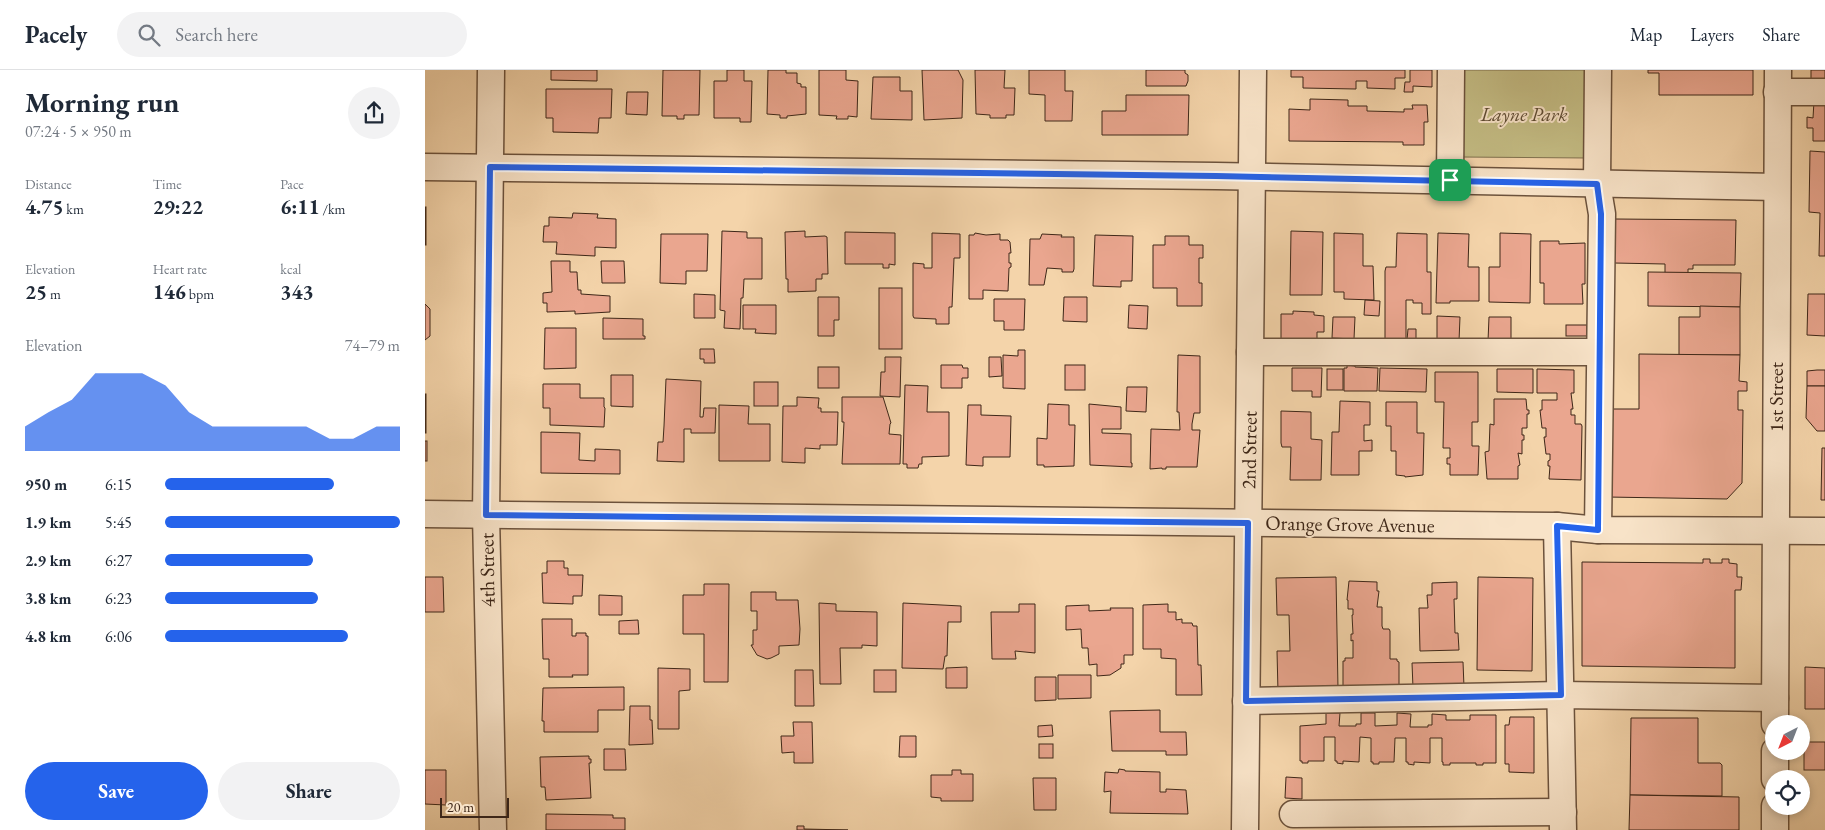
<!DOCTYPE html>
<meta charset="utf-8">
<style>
body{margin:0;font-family:"EB Garamond",serif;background:#f2f2f3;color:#1f2937;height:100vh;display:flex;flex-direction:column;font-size:19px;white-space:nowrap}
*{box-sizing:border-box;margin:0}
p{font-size:16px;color:#747a83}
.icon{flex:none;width:28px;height:28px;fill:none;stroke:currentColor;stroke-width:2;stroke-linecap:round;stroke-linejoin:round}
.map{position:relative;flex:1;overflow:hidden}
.side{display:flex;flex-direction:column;background:#fff;width:425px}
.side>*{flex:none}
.needle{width:32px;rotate:222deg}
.controls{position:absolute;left:1340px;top:645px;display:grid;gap:10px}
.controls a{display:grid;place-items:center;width:45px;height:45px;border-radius:50%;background:#fff;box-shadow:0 2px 8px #0003;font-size:25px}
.scale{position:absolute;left:15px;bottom:12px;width:69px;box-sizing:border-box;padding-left:5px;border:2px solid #3e2718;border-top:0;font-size:14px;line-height:18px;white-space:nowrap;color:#3e2718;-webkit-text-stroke:4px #f8e3c8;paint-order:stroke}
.pin{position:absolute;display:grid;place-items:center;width:42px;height:42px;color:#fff;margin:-21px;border-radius:10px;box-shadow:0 2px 8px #0006}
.round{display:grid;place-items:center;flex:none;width:52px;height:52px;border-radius:26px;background:#f2f2f3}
.head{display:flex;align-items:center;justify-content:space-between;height:85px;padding:0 25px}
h1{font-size:28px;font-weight:700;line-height:38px}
.figures{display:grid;grid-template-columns:repeat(3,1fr);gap:8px;height:85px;padding:5px 25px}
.figures div{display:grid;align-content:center}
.figures b{font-size:21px;font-weight:700}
.figures small{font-size:14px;font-weight:400}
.figures p{font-size:14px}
.chart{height:140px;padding:10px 25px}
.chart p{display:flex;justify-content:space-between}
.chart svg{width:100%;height:90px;margin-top:5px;fill:#2563eb;opacity:.7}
.button{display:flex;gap:10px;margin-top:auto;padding:10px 25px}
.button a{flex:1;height:58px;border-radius:30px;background:#2563eb;color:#fff;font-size:20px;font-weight:700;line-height:58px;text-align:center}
.button a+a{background:#f2f2f3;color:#1f2937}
ul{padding:0 25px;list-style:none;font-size:16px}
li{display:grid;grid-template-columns:80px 60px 1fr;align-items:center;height:38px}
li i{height:12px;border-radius:6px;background:#2563eb}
header{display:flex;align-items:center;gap:30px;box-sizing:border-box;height:70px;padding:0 25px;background:#fff;border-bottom:1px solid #e0e1e3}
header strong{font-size:24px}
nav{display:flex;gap:28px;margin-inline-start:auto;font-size:18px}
.search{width:350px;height:45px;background:#f2f2f3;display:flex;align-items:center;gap:12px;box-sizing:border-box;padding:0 18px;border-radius:28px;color:#747a83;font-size:19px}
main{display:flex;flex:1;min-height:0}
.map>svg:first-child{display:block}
.green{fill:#c3bb83;stroke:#80714e}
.building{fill:#eaa68f;stroke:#3e2718}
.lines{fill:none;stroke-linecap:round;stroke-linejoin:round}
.minor-casing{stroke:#6c523c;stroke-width:29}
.minor{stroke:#f8e3c8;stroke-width:26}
.route-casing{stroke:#fff;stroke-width:10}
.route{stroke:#2563eb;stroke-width:6}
.labels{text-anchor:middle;stroke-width:4;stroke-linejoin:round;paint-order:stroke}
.park-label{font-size:20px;font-style:italic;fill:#5f4c33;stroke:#f8e3c8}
.street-label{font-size:20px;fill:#3e2718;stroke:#f8e3c8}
</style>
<header>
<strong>Pacely</strong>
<div class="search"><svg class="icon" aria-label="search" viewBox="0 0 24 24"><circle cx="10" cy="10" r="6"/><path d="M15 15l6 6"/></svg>Search here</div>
<nav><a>Map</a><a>Layers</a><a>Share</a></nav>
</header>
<main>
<section class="side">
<div class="head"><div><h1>Morning run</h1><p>07:24 · 5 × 950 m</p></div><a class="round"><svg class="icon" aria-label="share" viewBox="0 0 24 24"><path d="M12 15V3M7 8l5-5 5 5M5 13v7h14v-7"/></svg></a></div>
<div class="figures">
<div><p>Distance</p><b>4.75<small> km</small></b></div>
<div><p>Time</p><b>29:22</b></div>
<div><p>Pace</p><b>6:11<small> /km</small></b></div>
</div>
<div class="figures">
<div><p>Elevation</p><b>25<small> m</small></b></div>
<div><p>Heart rate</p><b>146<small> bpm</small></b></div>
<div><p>kcal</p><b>343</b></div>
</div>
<div class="chart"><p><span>Elevation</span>74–79 m</p>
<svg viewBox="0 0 160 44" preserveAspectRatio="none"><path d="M0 44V32L10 25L20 19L30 6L40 6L50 6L60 12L70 25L80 32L90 32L100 32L110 32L120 32L130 38L140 38L150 32L160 32V44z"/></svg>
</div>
<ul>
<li><b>950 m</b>6:15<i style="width:72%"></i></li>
<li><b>1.9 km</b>5:45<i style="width:100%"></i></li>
<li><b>2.9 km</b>6:27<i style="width:63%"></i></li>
<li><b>3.8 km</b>6:23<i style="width:65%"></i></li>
<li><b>4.8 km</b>6:06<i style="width:78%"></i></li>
</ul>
<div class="button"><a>Save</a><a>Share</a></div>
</section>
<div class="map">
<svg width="1400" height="760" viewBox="0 0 1400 760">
<rect width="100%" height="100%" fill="#f4d4aa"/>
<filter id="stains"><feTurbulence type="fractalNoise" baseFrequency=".004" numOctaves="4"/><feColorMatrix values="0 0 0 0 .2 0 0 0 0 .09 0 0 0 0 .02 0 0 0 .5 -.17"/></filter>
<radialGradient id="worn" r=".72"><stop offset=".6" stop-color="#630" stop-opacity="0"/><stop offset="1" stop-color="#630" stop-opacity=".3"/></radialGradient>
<!-- green -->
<path class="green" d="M1037 0H1162L1161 88 1036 87Z"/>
<!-- building -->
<g class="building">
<path d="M126 0H172V11L126 10Z"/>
<path d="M238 0H275L274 45H259V49H252V46H237Z"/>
<path d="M302 0H319V11H327L326 52H315V48H289V11H302Z"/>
<path d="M343 0H361V3H372V13L376 14V17H381V44L362 46V48H355V45L342 44Z"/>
<path d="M394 0H421V10L433 11 432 47 423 46V49H411L412 46 394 45Z"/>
<path d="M497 0H533L538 10 537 48 499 50Z"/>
<path d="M550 0H580L579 18H590L589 45H581V48H565V45L551 44Z"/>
<path d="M604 0H640V21H648L647 51H620V25L604 24Z"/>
<path d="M721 0H760V3L763 5V11L761 16H721Z"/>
<path d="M866 0H980V8H970V19L942 18V11H931V19L878 18V7H866Z"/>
<path d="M985 0H1007V17L988 16V22H979L980 12H985Z"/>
<path d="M1223 0H1328V25H1234V3H1223Z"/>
<rect x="1386" y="0" width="14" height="16"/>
<path d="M448 7H475V21H487V50L446 49Z"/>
<path d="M121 19H187L186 48H174L173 63 128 62V48H121Z"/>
<path d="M202 22H223L222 45 201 44Z"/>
<path d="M701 25H764L763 65H677V41H701Z"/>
<path d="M885 29 923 30V36H942V41L979 42V39H988L987 35H1002L1003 52H999V75H978V72L864 71V39L885 40Z"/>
<path d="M1389 31H1400V71H1388V58H1382V47L1388 48Z"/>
<path d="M1385 81 1400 82V186H1394L1395 143 1384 142Z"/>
<rect x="0" y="137" width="1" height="38"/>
<path d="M148 143 173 144 172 148 191 149V178L170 177V186L131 184 132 172H118L119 156H124V147L147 148Z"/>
<path d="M1190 149 1311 150 1310 195H1268V199H1263V203H1240V194L1189 193Z"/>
<path d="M297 161 322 162V168H337V209H319L318 228H316L315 259 299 258 300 241 295 240Z"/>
<path d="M380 161V167L400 166 402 167 403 204H397V209H391V221L363 222V209H361L360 162Z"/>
<path d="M866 161 898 162 897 225H865Z"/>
<path d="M420 162 470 163V195L464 194V198H458V194H420Z"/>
<path d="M507 163 535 164V188H529L527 237H524V254H511V249L489 248 488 246V193L499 194V198H507Z"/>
<path d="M550 163 561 165 575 164V170H583L585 172 586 183H584V193H586V197L584 198 583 221 558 220V229H544V165H549Z"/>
<path d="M909 163 938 164V196H948L949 230 919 229V222H909Z"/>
<path d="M972 163 1002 164V202H1006V244H997V233H988V230H981V269H960V201L961 197H971Z"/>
<path d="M1013 163 1044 164 1043 197H1054V231H1025V233H1011Z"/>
<path d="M1075 163 1106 164 1105 233 1064 232V197H1075Z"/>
<path d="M236 164H283L282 201H261V214L235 213Z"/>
<path d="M617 164 637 165 636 167H649V199L648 202H637V199L622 198 619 215H604L605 169H615Z"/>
<path d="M670 165 708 166 707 211H696V217L668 216Z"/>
<path d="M740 166H764V175H778V188H774V213H777V236H752V218H728V175H740Z"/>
<path d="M1115 171H1134V174L1160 173V214H1157L1158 234H1119V213H1115Z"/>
<path d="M126 191H145V202H152L153 220H156V224L185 226V242L150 244V241L122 242V233H118V223L127 222Z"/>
<path d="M176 191H199L200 213H177Z"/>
<path d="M1223 202 1316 203 1315 237 1223 236Z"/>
<rect x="454" y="218" width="23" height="61"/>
<path d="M269 224 290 225V248H269Z"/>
<path d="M1383 224H1400V266L1382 265Z"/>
<path d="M393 227H414V250H409V266H393Z"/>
<path d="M639 227H662V252L638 251Z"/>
<path d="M569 229H600L599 260H579V251H569Z"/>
<path d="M940 230 955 231 954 246 939 245Z"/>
<path d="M0 234 5 239V266L0 270Z"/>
<path d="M318 235H351V264L330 263 331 259H318Z"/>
<path d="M704 235 723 236 722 259 703 258Z"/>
<path d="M1275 236 1315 237V285H1254V247H1275Z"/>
<path d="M868 241 889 242V245L899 246V262H892V271L856 270V244H868Z"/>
<path d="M1012 246 1035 247 1034 271H1012Z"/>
<path d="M908 247H930L929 269 907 268Z"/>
<path d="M1064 247H1086V272L1063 271Z"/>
<path d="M178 248 218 249V266H220V269H178Z"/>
<rect x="1141" y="255" width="21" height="11"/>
<path d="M120 258H151V298L119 299Z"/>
<path d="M983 259H991V270H982Z"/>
<path d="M275 279H289L290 293H279V289H275Z"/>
<path d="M593 280H600V319L578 318V285L593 286Z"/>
<path d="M1214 284 1315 285 1314 311 1322 312V321H1313V340H1318L1317 413 1302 429 1182 427 1183 339H1214Z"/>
<path d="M753 285 775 286V343H769L767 354V360H775L772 397H741V399H737V398L725 399 726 359 755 360 754 342H752Z"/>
<path d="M460 287H476L475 327 455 326 456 302H460Z"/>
<path d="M564 287H576L577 306 564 307Z"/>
<path d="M516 295H537L538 298H543V308H537V318H516Z"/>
<rect x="640" y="295" width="20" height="25"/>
<path d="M922 295 930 296V297L953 298 952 321H919V298H922Z"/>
<rect x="393" y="297" width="21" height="21"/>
<path d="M867 298H897L896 327H887V321H867Z"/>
<path d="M955 298 1002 299 1001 322 954 321Z"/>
<rect x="902" y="299" width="16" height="21"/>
<path d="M1072 299H1108V323L1072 322Z"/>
<path d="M1112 299 1149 300V323H1146L1148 339H1146V345H1150V354H1156L1157 356 1156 410 1124 409 1125 396H1123V391L1125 390V384H1121L1119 367H1121V358H1117L1115 340H1117V330H1132V323H1112Z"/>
<path d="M1392 300H1400V316H1382V301Z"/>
<path d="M1010 302H1053V352H1047V376H1054L1053 405H1025V394H1022V388H1025V378H1018L1019 332H1010Z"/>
<path d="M186 305H208V337L186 336Z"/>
<path d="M241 309 276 311 275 347H278L279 338H291L290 363H266V359H259V392L232 391 233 372H238L239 356Z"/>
<rect x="329" y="312" width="24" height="24"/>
<path d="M118 314H155V328H179V337L180 338 179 357 125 355V338H118Z"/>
<path d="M480 315 503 316 502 342H524V386L497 387V394H494L493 398H482V394H478Z"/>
<path d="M1382 316H1400V361H1392L1381 348Z"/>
<path d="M702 317H722L721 342 701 341Z"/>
<rect x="0" y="324" width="1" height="39"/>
<path d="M372 327 394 328 393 338H396V342H413L412 375H395V379L380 378V393L357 392 358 336H372Z"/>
<path d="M417 327H458L466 353 465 354 464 364 476 365 475 394H417L419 352H417Z"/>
<path d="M1069 329H1101L1102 340H1104V344H1102V358H1097V365H1099V370H1097V384L1093 383 1095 395 1093 396V409H1062L1060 382 1064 381 1065 354 1069 355Z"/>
<path d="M915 331 945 332V355H939V371L947 370V381H934V405H906L907 362H914Z"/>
<path d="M961 332H992V363H999L998 405 980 407V406L971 405V381H966V356H961Z"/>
<path d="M623 334 644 335V355H650L649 396 619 397V395H612V368L622 369Z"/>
<path d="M664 334 696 337V359H677V363L706 364V393H707V397L665 395Z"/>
<path d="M294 335 324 336 323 354H345V391H294Z"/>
<path d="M543 335H556V345L586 346 585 387H558V396L541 395Z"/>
<path d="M856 341 886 342V369L897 370 896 410H865L866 377H857L856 373Z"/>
<path d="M116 362 155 363 154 390 170 391V379L195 380V404L116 403Z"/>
<rect x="0" y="371" width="2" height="20"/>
<path d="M1397 378H1400V430H1396Z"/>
<path d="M1278 489H1285V493H1297V489H1304V493L1312 494V507H1317L1316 520H1310V598L1157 596V492L1278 493Z"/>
<path d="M122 491H139V498H143V505H158L157 526H148V534L118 533 117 503H122Z"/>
<path d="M0 507H18L19 542H0Z"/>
<path d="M911 507 913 619 853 622 852 581H865L864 545H852L851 508Z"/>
<path d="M1053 507 1108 508 1107 601 1052 600Z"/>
<path d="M924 511 952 512V521H954L952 537H957V556L958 559H964L965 561V589H972V591L974 592V619H918V591H920V588H928V570L926 571V564H928L927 545H928V539H923V530H922Z"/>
<path d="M1032 512V529H1029L1030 563H1033L1034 580 995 581 994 538H1003L1002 525H1007V513Z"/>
<path d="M279 514H304L303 612H279V564H258V525H279Z"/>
<path d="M326 522H351V530H373L375 559 374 575 354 576V584L346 588 342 589 332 585 326 575H328V560H332V541H326Z"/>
<path d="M174 525 197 526V545H174Z"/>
<path d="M394 533 411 534V541L452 542V576L437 575V578H415L416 614H395Z"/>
<path d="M478 533 536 536V552H523L522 586H520L518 599 477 598Z"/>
<path d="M594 534H610V583L590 581 591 589H567L566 542H594Z"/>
<path d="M743 534V542H751V550L757 549V553H767L768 556H772L773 595H776L777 625H751V589L736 588V579H718V535Z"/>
<path d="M664 535V541L686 540 685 538H708V585H699V594H696V598L685 605 672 606V594L664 595 663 578H657L656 559 641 560V536Z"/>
<path d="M117 549H147V566H151V563H161V566H163V605H147L148 607H124V589H118Z"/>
<path d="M213 550 214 564H194V551Z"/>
<path d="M1038 592 1039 617 988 618 987 593Z"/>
<path d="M542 597V618H521V598Z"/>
<path d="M1380 597 1400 598V639H1380Z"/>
<path d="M233 598 265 599V620L254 621V659H233Z"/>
<path d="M370 600H388L389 636H370Z"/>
<rect x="449" y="600" width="22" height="22"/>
<path d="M633 605H666V628L633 629Z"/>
<path d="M610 607H631V630L610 631Z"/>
<path d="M199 617V640H173V662H119V651H117L118 618Z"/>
<path d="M205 636H225V650H227L228 674 204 675Z"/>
<path d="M735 640V662H761L762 685H741V681H687L685 641Z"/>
<path d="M901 643H915L914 656H931V654H936V643H950V656L972 655V643L986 644 985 657H1003V655H1007V644L1021 645V650H1045V645H1071V693H1058V695H1051V693H1025V695H1018V692H1017V668H1005V693L989 692V695L983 694V692H981V668H970L969 692H954V694H948V692H946V668L935 667 934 692 918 691V694L912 693V691H910V667H899V691H883V693H877V691H875V656L901 654Z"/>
<path d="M1085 647H1109V703L1084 702V694H1080V655H1084Z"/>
<path d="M1206 648H1273V693H1295L1297 695V726L1205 725Z"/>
<path d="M368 652H387L388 693H369V682L357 683 356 666H369Z"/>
<path d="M627 655 628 666 613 667V656Z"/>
<path d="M475 666H491V687H474Z"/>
<rect x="1379" y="672" width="21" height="28"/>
<rect x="614" y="674" width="14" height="14"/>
<path d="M179 679H200L201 700H179Z"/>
<path d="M164 686V689H166V693H164L166 728 121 730 120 717H116L115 687Z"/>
<path d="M694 699 700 700V701L735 702V722H741V719L761 720 763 744 685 743 686 721 679 722 680 702 693 703Z"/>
<path d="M0 700H21V735L0 734Z"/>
<path d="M527 700H536V704H548V731H516V728L506 727V705H527Z"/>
<path d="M861 707 877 708V729L860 728Z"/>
<path d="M608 708H631V740H609Z"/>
<path d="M1205 725 1314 727V760H1204Z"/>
<path d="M121 744 188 745V748H200V760H121Z"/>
<path d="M372 756H379V759L423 760H372Z"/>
</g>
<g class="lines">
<!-- minor casing -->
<g class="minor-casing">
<g id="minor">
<path d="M66 0 61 445 68 760"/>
<path d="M1173 0 1172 114 1177 144 1173 460"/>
<path d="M1352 22H1400"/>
<path d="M0 97 791 106 1352 117"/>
<path d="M1025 110 1026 0"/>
<path d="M825 282H1174"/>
<path d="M0 444 1132 456 1173 460 1400 461"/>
<path d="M1132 456 1138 760"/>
<path d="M821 631 1136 625 1350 628"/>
<path d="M1350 654 1353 0"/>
<path d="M1350 709V681"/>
<path d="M868 744 1138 742"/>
<path d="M820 760 828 0"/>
<path d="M1350 760V736"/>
</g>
</g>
<!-- minor -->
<use href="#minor" class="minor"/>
</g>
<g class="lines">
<!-- route casing -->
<g class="route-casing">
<path id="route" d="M65 97 791 106 1172 114 1176 144 1173 460 1132 456 1136 625 821 631 823 453 61 445Z"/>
</g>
<!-- route -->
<use href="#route" class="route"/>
</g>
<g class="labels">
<!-- park labels -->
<g class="park-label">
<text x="1099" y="51">Layne Park</text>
</g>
<!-- street labels -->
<g class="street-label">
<text transform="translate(1351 327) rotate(-90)" y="7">1st Street</text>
<text transform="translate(824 380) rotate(-89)" y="7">2nd Street</text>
<text transform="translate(925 454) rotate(1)" y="7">Orange Grove Avenue</text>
<text transform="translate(62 500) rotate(-91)" y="7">4th Street</text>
</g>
</g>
<rect width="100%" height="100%" filter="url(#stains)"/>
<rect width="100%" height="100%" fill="url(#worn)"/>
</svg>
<div class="controls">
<a><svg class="needle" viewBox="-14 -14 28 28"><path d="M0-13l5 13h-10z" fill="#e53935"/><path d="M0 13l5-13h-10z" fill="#747a83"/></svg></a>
<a><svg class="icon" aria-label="locate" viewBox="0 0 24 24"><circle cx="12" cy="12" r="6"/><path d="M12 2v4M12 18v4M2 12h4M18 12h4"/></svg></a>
</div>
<div class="scale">20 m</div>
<div class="pin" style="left:1025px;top:110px;background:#1e9e55"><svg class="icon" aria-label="arrive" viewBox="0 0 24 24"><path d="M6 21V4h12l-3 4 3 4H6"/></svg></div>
</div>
</main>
